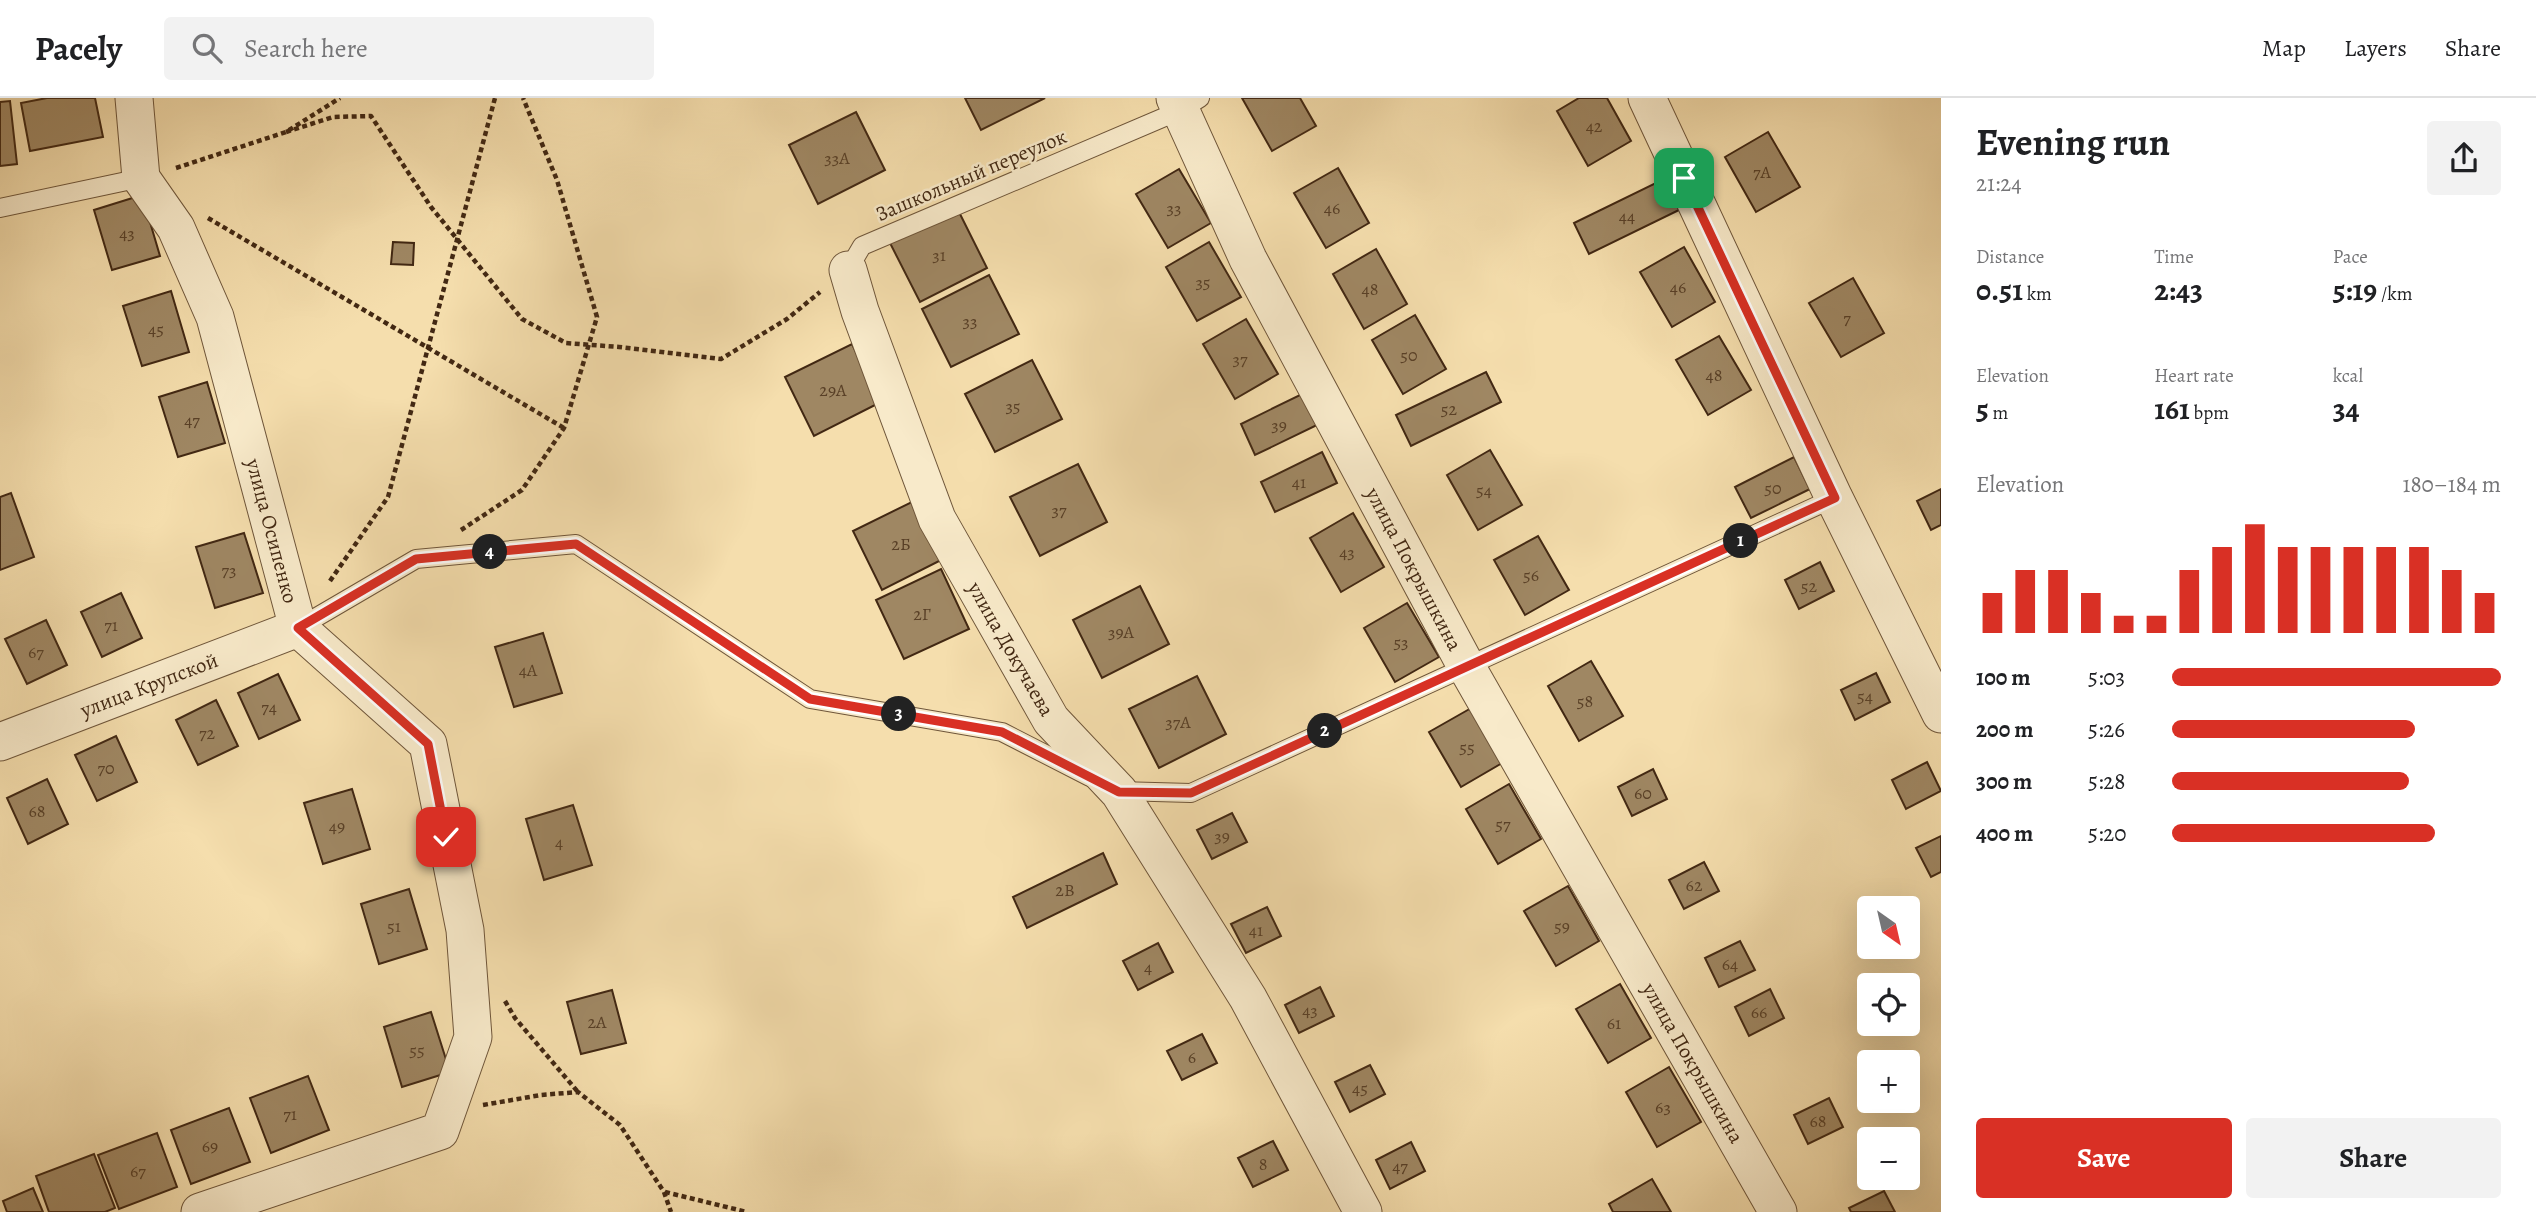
<!DOCTYPE html>
<meta charset="utf-8">
<style>
body{margin:0;font-family:Alegreya,serif;background:#f2f2f2;color:#202124;height:100vh;display:flex;flex-direction:column;font-size:26px;white-space:nowrap}
*{box-sizing:border-box;margin:0}
p{font-size:23px;color:#757577}
.icon{flex:none;width:38px;height:38px;fill:none;stroke:currentColor;stroke-width:2;stroke-linecap:round;stroke-linejoin:round}
.map{position:relative;flex:1;overflow:hidden}
.sheet{display:flex;flex-direction:column;background:#fff;width:595px}
.sheet>*{flex:none}
.needle{width:46px;rotate:146deg}
.fabs{position:absolute;left:1857px;top:798px;display:grid;gap:14px}
.fabs a{display:grid;place-items:center;width:63px;height:63px;border-radius:7px;background:#fff;box-shadow:0 7px 28px #0002;font-size:35px}
.pin{position:absolute;display:grid;place-items:center;width:60px;height:60px;color:#fff;margin:-30px;border-radius:14px;box-shadow:0 4px 10px #0006}
.km{position:absolute;width:35px;height:35px;margin:-18px;border-radius:50%;background:#222;color:#fff;font-size:19px;line-height:35px;text-align:center}
.round{display:grid;place-items:center;flex:none;width:74px;height:74px;border-radius:7px;background:#f2f2f2}
.overview{display:flex;align-items:center;justify-content:space-between;height:119px;padding:0 35px}
h1{font-size:38px;font-weight:700;line-height:52px}
.stats{display:grid;grid-template-columns:repeat(3,1fr);gap:10px;height:119px;padding:7px 35px}
.stats div{display:grid;align-content:center}
.stats b{font-size:30px;font-weight:700}
.stats small{font-size:19px;font-weight:400}
.stats p{font-size:19px}
.chart{height:196px;padding:14px 35px}
.chart p{display:flex;justify-content:space-between}
.chart svg{width:100%;height:126px;margin-top:7px;stroke:#d93025;stroke-width:6}
.cta{display:flex;gap:14px;margin-top:auto;padding:14px 35px}
.cta a{flex:1;height:80px;border-radius:7px;background:#d93025;color:#fff;font-size:28px;font-weight:700;line-height:80px;text-align:center}
.cta a+a{background:#f2f2f2;color:#202124}
ul{padding:0 35px;list-style:none;font-size:23px}
li{display:grid;grid-template-columns:112px 84px 1fr;align-items:center;height:52px}
li i{height:18px;border-radius:9px;background:#d93025}
header{display:flex;align-items:center;gap:42px;box-sizing:border-box;height:98px;padding:0 35px;background:#fff;border-bottom:2px solid #e0e0e0}
header strong{font-size:33px}
nav{display:flex;gap:38px;margin-inline-start:auto;font-size:24px}
.search{width:490px;height:63px;background:#f2f2f2;display:flex;align-items:center;gap:18px;box-sizing:border-box;padding:0 24px;border-radius:7px;color:#757577;font-size:26px}
main{display:flex;flex:1;min-height:0}
.map>svg:first-child{display:block}
.building{fill:#9f8763;stroke:#422813;stroke-width:2}
.lines{fill:none;stroke-linecap:round;stroke-linejoin:round}
.service-casing{stroke:#6f563a;stroke-width:20}
.minor-casing{stroke:#6f563a;stroke-width:39}
.path{stroke:#422813;stroke-width:4.5;stroke-dasharray:5 3.5;stroke-linecap:butt}
.service{stroke:#f8eaca;stroke-width:18}
.minor{stroke:#f8eaca;stroke-width:37}
.route-casing{stroke:#fff;stroke-width:14}
.route{stroke:#d93025;stroke-width:9}
.labels{text-anchor:middle;stroke-width:5;stroke-linejoin:round;paint-order:stroke}
.number-label{font-size:18px;fill:#594027}
.street-label{font-size:21px;fill:#422813;stroke:#f8eaca}
</style>
<header>
<strong>Pacely</strong>
<div class="search"><svg class="icon" aria-label="search" viewBox="0 0 24 24"><circle cx="10" cy="10" r="6"/><path d="M15 15l6 6"/></svg>Search here</div>
<nav><a>Map</a><a>Layers</a><a>Share</a></nav>
</header>
<main>
<div class="map">
<svg width="1941" height="1114" viewBox="0 0 1941 1114">
<rect width="100%" height="100%" fill="#f5dead"/>
<filter id="stains"><feTurbulence type="fractalNoise" baseFrequency=".00286" numOctaves="4"/><feColorMatrix values="0 0 0 0 .2 0 0 0 0 .09 0 0 0 0 .02 0 0 0 .5 -.17"/></filter>
<radialGradient id="worn" r=".72"><stop offset=".6" stop-color="#630" stop-opacity="0"/><stop offset="1" stop-color="#630" stop-opacity=".3"/></radialGradient>
<!-- building -->
<g class="building">
<path d="M47 0H95L103 39 30 53 21 5Z"/>
<path d="M965 0H1045L981 32Z"/>
<path d="M1242 0H1300L1316 28 1272 53Z"/>
<path d="M1579 0H1607L1631 43 1588 68 1557 13Z"/>
<path d="M10 3 17 66 0 68V4Z"/>
<path d="M856 14 885 72 818 106 789 47Z"/>
<path d="M1768 34 1800 89 1756 114 1725 59Z"/>
<path d="M1338 70 1369 125 1326 150 1294 95Z"/>
<path d="M1179 71 1211 125 1168 150 1136 96Z"/>
<path d="M1664 81 1679 112 1589 156 1574 125Z"/>
<path d="M142 97 160 158 112 172 94 112Z"/>
<path d="M958 112 987 170 920 204 890 145Z"/>
<path d="M393 144 414 145 413 167 391 166Z"/>
<path d="M1209 144 1241 199 1197 223 1166 169Z"/>
<path d="M1684 149 1715 204 1672 229 1640 174Z"/>
<path d="M1376 151 1407 206 1364 231 1333 176Z"/>
<path d="M989 177 1019 236 951 269 922 211Z"/>
<path d="M1853 180 1884 235 1841 259 1809 205Z"/>
<path d="M171 193 189 254 142 268 123 208Z"/>
<path d="M1415 217 1446 271 1403 296 1372 242Z"/>
<path d="M1246 221 1278 276 1235 301 1203 246Z"/>
<path d="M1719 238 1751 292 1708 317 1676 262Z"/>
<path d="M852 246 881 304 814 338 785 279Z"/>
<path d="M1032 262 1062 321 995 354 965 296Z"/>
<path d="M1486 274 1501 304 1411 348 1396 317Z"/>
<path d="M207 284 225 345 178 359 159 299Z"/>
<path d="M1302 296 1317 327 1255 357 1241 326Z"/>
<path d="M1490 352 1522 407 1478 432 1447 377Z"/>
<path d="M1322 354 1337 385 1275 414 1261 384Z"/>
<path d="M1794 359 1810 391 1751 420 1735 389Z"/>
<path d="M1078 366 1107 424 1040 458 1010 399Z"/>
<path d="M1941 391V427L1931 432 1917 403Z"/>
<path d="M11 395 34 459 0 472V399Z"/>
<path d="M920 400 949 458 882 492 853 433Z"/>
<path d="M1353 415 1384 469 1341 494 1310 440Z"/>
<path d="M244 435 263 495 215 510 196 449Z"/>
<path d="M1538 438 1569 492 1525 517 1494 462Z"/>
<path d="M1820 464 1834 493 1799 511 1785 482Z"/>
<path d="M941 471 969 531 904 561 876 502Z"/>
<path d="M1140 488 1169 546 1102 580 1073 522Z"/>
<path d="M121 495 142 540 102 559 81 514Z"/>
<path d="M1407 505 1439 559 1395 584 1364 530Z"/>
<path d="M46 522 67 567 27 586 5 541Z"/>
<path d="M543 535 562 595 514 609 495 549Z"/>
<path d="M1591 563 1623 618 1579 643 1548 588Z"/>
<path d="M1876 575 1890 604 1855 622 1841 592Z"/>
<path d="M278 576 300 622 259 641 238 595Z"/>
<path d="M1197 578 1226 636 1159 670 1129 611Z"/>
<path d="M216 602 238 648 198 667 176 622Z"/>
<path d="M1473 609 1504 664 1461 689 1429 634Z"/>
<path d="M116 638 137 684 97 703 75 657Z"/>
<path d="M1927 664 1941 693 1906 711 1892 682Z"/>
<path d="M1653 671 1667 701 1632 718 1618 689Z"/>
<path d="M47 681 68 726 28 746 7 700Z"/>
<path d="M1509 686 1541 741 1498 766 1466 711Z"/>
<path d="M352 691 370 751 323 766 304 705Z"/>
<path d="M573 707 592 767 544 782 526 721Z"/>
<path d="M1232 715 1247 744 1212 761 1197 732Z"/>
<path d="M1941 738V774L1931 779 1916 750Z"/>
<path d="M1103 755 1117 786 1027 830 1013 799Z"/>
<path d="M1704 764 1719 793 1684 811 1669 782Z"/>
<path d="M1568 788 1599 843 1556 868 1524 813Z"/>
<path d="M409 791 427 851 379 866 361 806Z"/>
<path d="M1267 809 1281 838 1246 855 1231 826Z"/>
<path d="M1740 843 1755 872 1719 889 1705 860Z"/>
<path d="M1158 845 1173 874 1138 892 1123 863Z"/>
<path d="M1620 886 1651 940 1608 965 1576 911Z"/>
<path d="M1320 889 1334 918 1299 935 1285 907Z"/>
<path d="M1770 891 1784 920 1749 938 1735 909Z"/>
<path d="M612 892 626 945 581 956 567 904Z"/>
<path d="M431 914 450 974 402 989 384 929Z"/>
<path d="M1202 936 1217 965 1182 982 1167 953Z"/>
<path d="M1370 967 1385 996 1350 1014 1335 984Z"/>
<path d="M1669 969 1701 1024 1657 1049 1626 994Z"/>
<path d="M308 978 329 1032 271 1055 250 1000Z"/>
<path d="M1829 1000 1843 1029 1808 1046 1794 1017Z"/>
<path d="M229 1010 250 1064 191 1086 171 1032Z"/>
<path d="M157 1035 177 1089 119 1111 98 1057Z"/>
<path d="M1273 1043 1288 1072 1253 1089 1238 1060Z"/>
<path d="M1411 1044 1425 1073 1390 1091 1376 1062Z"/>
<path d="M94 1056 115 1110 105 1114H49L36 1078Z"/>
<path d="M1652 1081 1671 1114H1613L1609 1106Z"/>
<path d="M33 1090 43 1114H7L3 1103Z"/>
<path d="M1884 1093 1895 1114H1851L1849 1110Z"/>
</g>
<g class="lines">
<!-- service casing -->
<g class="service-casing">
<g id="service">
<path d="M0 110 141 80"/>
<path d="M848 172 862 148 1181 12 1200 0"/>
<path d="M298 530 416 461 576 446 810 601 1002 634 1090 679"/>
<path d="M1118 693 1191 695 1834 400"/>
</g>
</g>
<!-- minor casing -->
<g class="minor-casing">
<g id="minor">
<path d="M134 0 141 80 176 130 215 219 298 530 428 646 465 832 473 939 440 1033 200 1114"/>
<path d="M1175 0 1248 161 1466 568 1778 1114"/>
<path d="M1647 0 1834 400 1941 616"/>
<path d="M848 172 860 213 937 421 1051 622 1119 694 1248 900 1363 1114"/>
<path d="M0 644 298 530"/>
</g>
</g>
<!-- path -->
<g class="path">
<path d="M286 34 333 19 371 18 431 109 522 221 566 245 619 249 721 261 787 221 820 194"/>
<path d="M176 70 286 34 340 0"/>
<path d="M208 120 564 330"/>
<path d="M461 432 522 392 564 330 597 219 557 82 523 0"/>
<path d="M330 483 388 399 495 0"/>
<path d="M505 903 515 920 578 994"/>
<path d="M483 1007 541 997 578 994 620 1027 664 1094 671 1114"/>
<path d="M665 1094 747 1114"/>
</g>
<!-- service -->
<use href="#service" class="service"/>
<!-- minor -->
<use href="#minor" class="minor"/>
</g>
<g class="lines">
<!-- route casing -->
<g class="route-casing">
<path id="route" d="M446 739 428 646 298 530 416 461 576 446 810 601 1002 634 1119 694 1191 695 1835 400 1684 80"/>
</g>
<!-- route -->
<use href="#route" class="route"/>
</g>
<g class="labels">
<!-- number labels -->
<g class="number-label">
<text x="1594" y="34">42</text>
<text x="837" y="66">33А</text>
<text x="1762" y="80">7А</text>
<text x="1174" y="116">33</text>
<text x="1332" y="116">46</text>
<text x="1627" y="124">44</text>
<text x="127" y="141">43</text>
<text x="939" y="163">31</text>
<text x="1203" y="190">35</text>
<text x="1678" y="195">46</text>
<text x="1370" y="197">48</text>
<text x="1847" y="226">7</text>
<text x="970" y="229">33</text>
<text x="156" y="237">45</text>
<text x="1409" y="263">50</text>
<text x="1240" y="267">37</text>
<text x="1714" y="283">48</text>
<text x="833" y="298">29А</text>
<text x="1013" y="314">35</text>
<text x="1449" y="317">52</text>
<text x="192" y="328">47</text>
<text x="1279" y="333">39</text>
<text x="1299" y="390">41</text>
<text x="1773" y="396">50</text>
<text x="1484" y="398">54</text>
<text x="1059" y="418">37</text>
<text x="901" y="452">2Б</text>
<text x="1347" y="460">43</text>
<text x="229" y="478">73</text>
<text x="1531" y="483">56</text>
<text x="1809" y="494">52</text>
<text x="922" y="522">2Г</text>
<text x="111" y="533">71</text>
<text x="1121" y="540">39А</text>
<text x="1401" y="550">53</text>
<text x="36" y="560">67</text>
<text x="528" y="578">4А</text>
<text x="1865" y="604">54</text>
<text x="1585" y="609">58</text>
<text x="269" y="615">74</text>
<text x="1178" y="630">37А</text>
<text x="207" y="641">72</text>
<text x="1467" y="655">55</text>
<text x="106" y="676">70</text>
<text x="1643" y="701">60</text>
<text x="37" y="719">68</text>
<text x="1503" y="732">57</text>
<text x="337" y="734">49</text>
<text x="1222" y="744">39</text>
<text x="559" y="750">4</text>
<text x="1694" y="793">62</text>
<text x="1065" y="798">2В</text>
<text x="394" y="834">51</text>
<text x="1562" y="834">59</text>
<text x="1256" y="838">41</text>
<text x="1730" y="872">64</text>
<text x="1148" y="875">4</text>
<text x="1310" y="918">43</text>
<text x="1759" y="920">66</text>
<text x="597" y="930">2А</text>
<text x="1614" y="931">61</text>
<text x="417" y="958">55</text>
<text x="1192" y="965">6</text>
<text x="1360" y="996">45</text>
<text x="1663" y="1015">63</text>
<text x="290" y="1022">71</text>
<text x="1818" y="1029">68</text>
<text x="210" y="1054">69</text>
<text x="1263" y="1072">8</text>
<text x="1400" y="1074">47</text>
<text x="138" y="1079">67</text>
</g>
<!-- street labels -->
<g class="street-label">
<text transform="translate(971 77) rotate(-23)" y="7">Зашкольный переулок</text>
<text transform="translate(272 433) rotate(75)" y="7">улица Осипенко</text>
<text transform="translate(1414 471) rotate(62)" y="7">улица Покрышкина</text>
<text transform="translate(1011 551) rotate(60)" y="7">улица Докучаева</text>
<text transform="translate(149 587) rotate(-21)" y="7">улица Крупской</text>
<text transform="translate(1693 965) rotate(60)" y="7">улица Покрышкина</text>
</g>
</g>
<rect width="100%" height="100%" filter="url(#stains)"/>
<rect width="100%" height="100%" fill="url(#worn)"/>
</svg>
<div class="fabs">
<a><svg class="needle" viewBox="-14 -14 28 28"><path d="M0-13l5 13h-10z" fill="#e53935"/><path d="M0 13l5-13h-10z" fill="#757577"/></svg></a>
<a><svg class="icon" aria-label="locate" viewBox="0 0 24 24"><circle cx="12" cy="12" r="6"/><path d="M12 2v4M12 18v4M2 12h4M18 12h4"/></svg></a>
<a>+</a>
<a>−</a>
</div>
<div class="pin" style="left:1684px;top:80px;background:#1e9e55"><svg class="icon" aria-label="arrive" viewBox="0 0 24 24"><path d="M6 21V4h12l-3 4 3 4H6"/></svg></div>
<div class="pin" style="left:446px;top:739px;background:#d93025"><svg class="icon" aria-label="check" viewBox="0 0 24 24"><path d="M5 12l5 5 9-10"/></svg></div>
<b class="km" style="left:1741px;top:443px">1</b>
<b class="km" style="left:1325px;top:633px">2</b>
<b class="km" style="left:899px;top:616px">3</b>
<b class="km" style="left:490px;top:454px">4</b>
</div>
<section class="sheet">
<div class="overview"><div><h1>Evening run</h1><p>21:24</p></div><a class="round"><svg class="icon" aria-label="share" viewBox="0 0 24 24"><path d="M12 15V3M7 8l5-5 5 5M5 13v7h14v-7"/></svg></a></div>
<div class="stats">
<div><p>Distance</p><b>0.51<small> km</small></b></div>
<div><p>Time</p><b>2:43</b></div>
<div><p>Pace</p><b>5:19<small> /km</small></b></div>
</div>
<div class="stats">
<div><p>Elevation</p><b>5<small> m</small></b></div>
<div><p>Heart rate</p><b>161<small> bpm</small></b></div>
<div><p>kcal</p><b>34</b></div>
</div>
<div class="chart"><p><span>Elevation</span>180–184 m</p>
<svg viewBox="0 0 160 44" preserveAspectRatio="none"><path d="M5 44V30M15 44V22M25 44V22M35 44V30M45 44V38M55 44V38M65 44V22M75 44V14M85 44V6M95 44V14M105 44V14M115 44V14M125 44V14M135 44V14M145 44V22M155 44V30"/></svg>
</div>
<ul>
<li><b>100 m</b>5:03<i style="width:100%"></i></li>
<li><b>200 m</b>5:26<i style="width:74%"></i></li>
<li><b>300 m</b>5:28<i style="width:72%"></i></li>
<li><b>400 m</b>5:20<i style="width:80%"></i></li>
</ul>
<div class="cta"><a>Save</a><a>Share</a></div>
</section>
</main>
